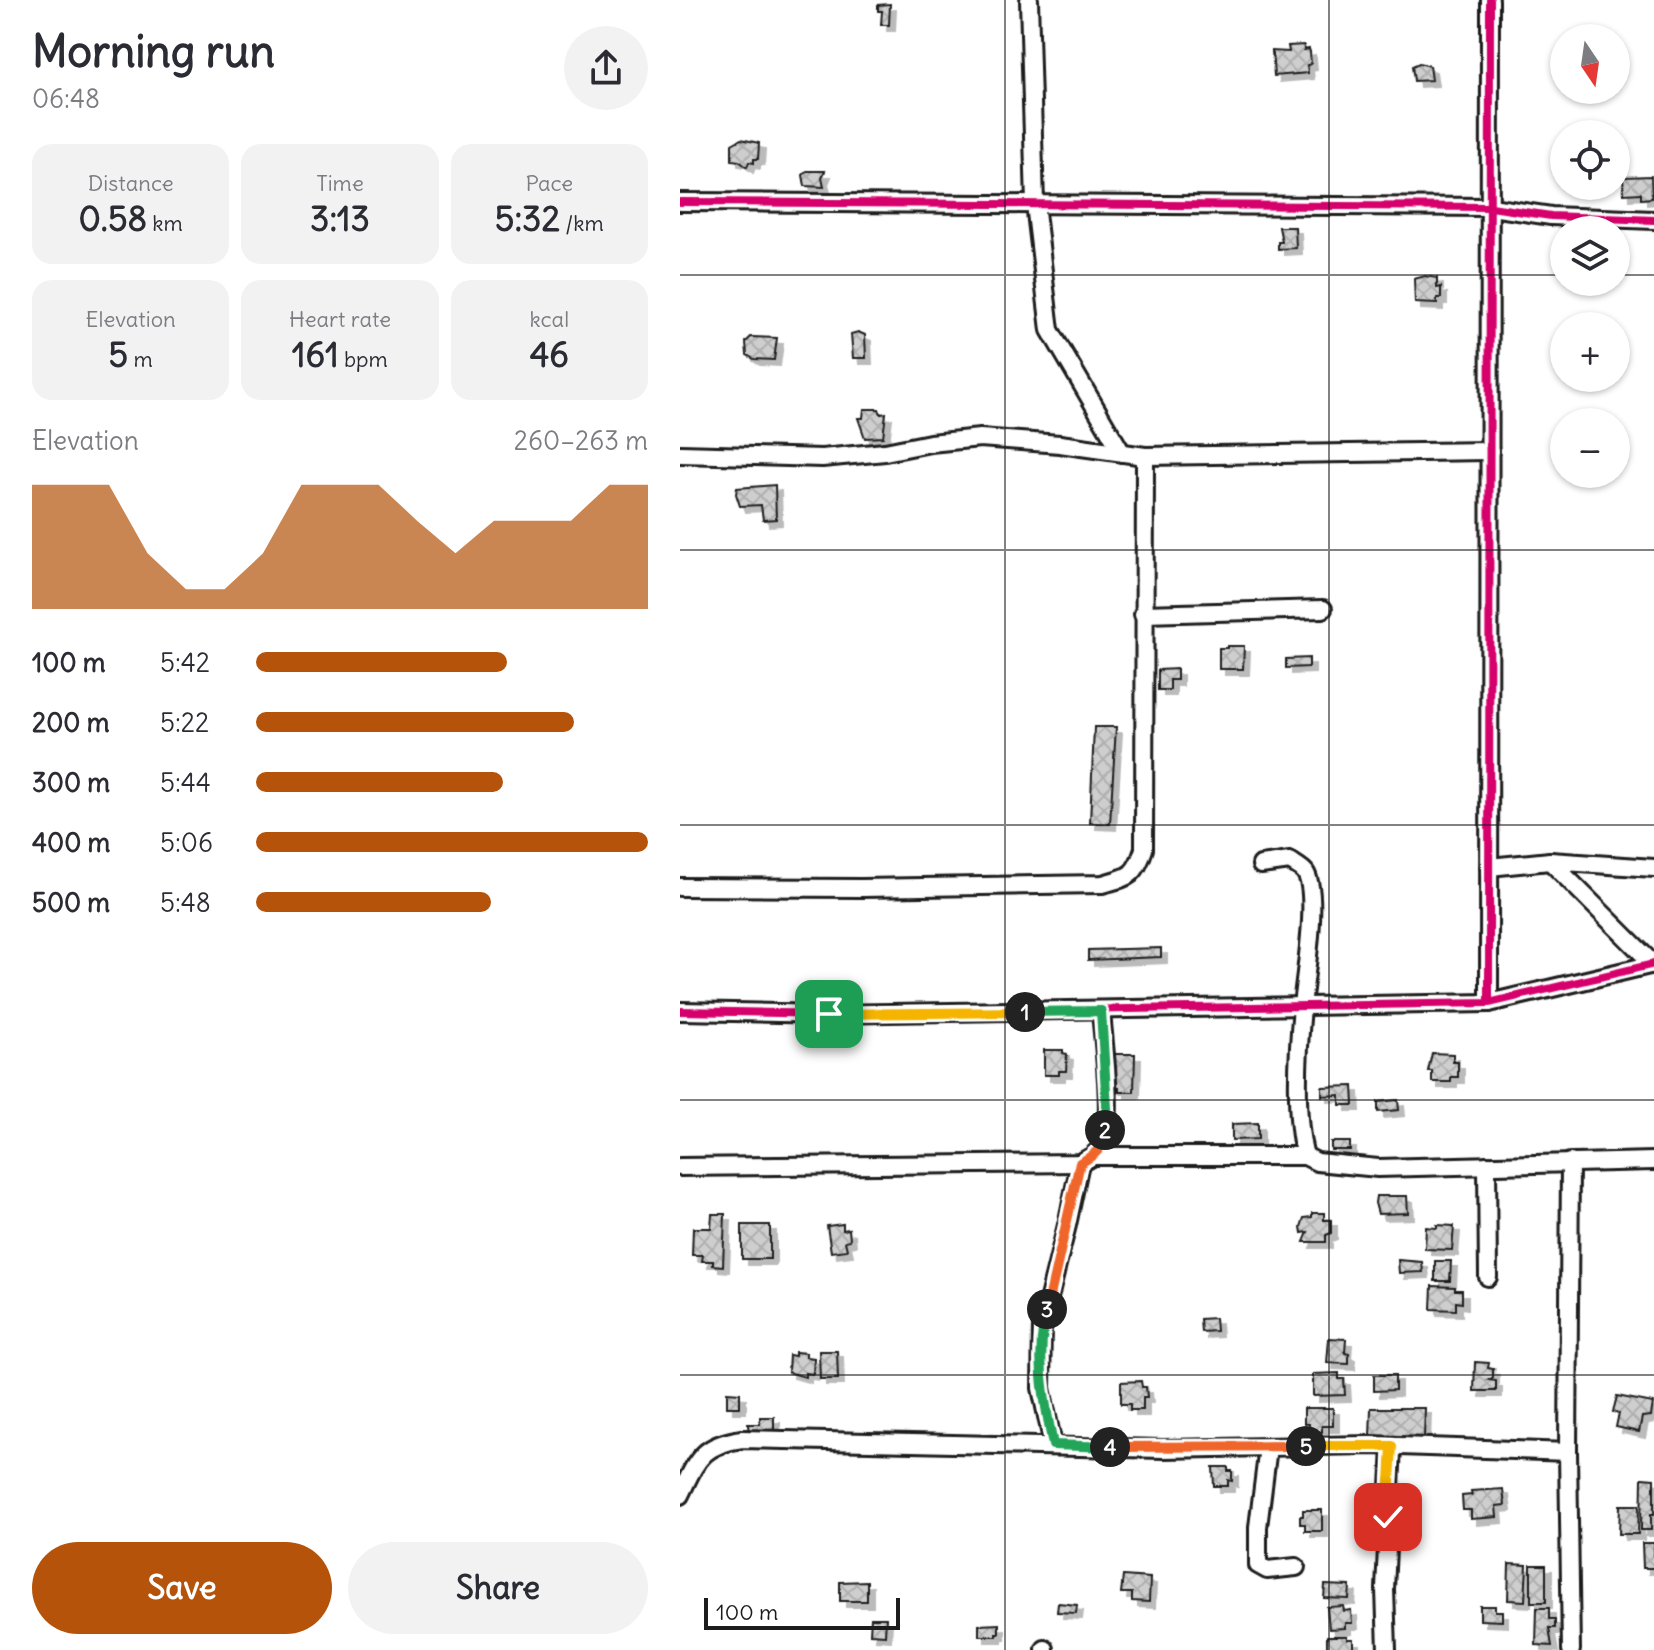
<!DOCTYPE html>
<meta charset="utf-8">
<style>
body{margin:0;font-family:Delius,sans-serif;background:#f2f2f3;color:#2b2b33;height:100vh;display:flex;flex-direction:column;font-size:30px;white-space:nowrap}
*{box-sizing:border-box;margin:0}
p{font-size:26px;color:#7c7c81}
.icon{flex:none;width:44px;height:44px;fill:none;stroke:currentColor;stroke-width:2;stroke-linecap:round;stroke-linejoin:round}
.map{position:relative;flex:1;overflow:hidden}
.panel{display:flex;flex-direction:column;background:#fff;width:680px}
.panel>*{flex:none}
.needle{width:52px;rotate:167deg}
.fabs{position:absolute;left:870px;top:24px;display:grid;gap:16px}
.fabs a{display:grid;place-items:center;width:80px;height:80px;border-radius:50%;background:#fff;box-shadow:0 2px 6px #0004;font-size:40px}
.scale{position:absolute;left:24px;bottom:20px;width:196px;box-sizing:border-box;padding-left:8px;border:4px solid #1c1c1c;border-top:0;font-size:22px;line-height:28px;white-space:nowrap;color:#1c1c1c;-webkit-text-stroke:6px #fff;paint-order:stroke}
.pin{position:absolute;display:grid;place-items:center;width:68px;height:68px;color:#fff;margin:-34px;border-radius:16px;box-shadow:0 4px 12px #0006}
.km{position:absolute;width:40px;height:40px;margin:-20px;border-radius:50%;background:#222;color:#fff;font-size:22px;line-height:40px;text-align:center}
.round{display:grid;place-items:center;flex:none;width:84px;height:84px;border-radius:42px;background:#f2f2f3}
.headline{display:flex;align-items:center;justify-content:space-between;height:136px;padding:0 32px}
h1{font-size:44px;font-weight:800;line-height:60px}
.metrics{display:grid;grid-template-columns:repeat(3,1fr);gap:12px;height:136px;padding:8px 32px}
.metrics div{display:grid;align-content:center;border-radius:20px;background:#f2f2f3;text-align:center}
.metrics b{font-size:34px;font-weight:800}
.metrics small{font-size:22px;font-weight:400}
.metrics p{font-size:22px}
.chart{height:224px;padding:16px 32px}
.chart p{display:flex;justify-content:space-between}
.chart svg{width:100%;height:144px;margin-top:8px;fill:#b45309;opacity:.7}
.action{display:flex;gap:16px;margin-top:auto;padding:16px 32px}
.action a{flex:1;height:92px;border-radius:48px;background:#b45309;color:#fff;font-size:32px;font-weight:800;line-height:92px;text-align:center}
.action a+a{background:#f2f2f3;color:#2b2b33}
ul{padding:0 32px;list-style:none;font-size:26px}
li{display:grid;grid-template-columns:128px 96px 1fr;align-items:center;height:60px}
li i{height:20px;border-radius:10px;background:#b45309}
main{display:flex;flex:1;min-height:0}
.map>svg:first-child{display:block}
.building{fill:url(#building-cross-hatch);stroke:#1c1c1c;stroke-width:2;filter:url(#shadow)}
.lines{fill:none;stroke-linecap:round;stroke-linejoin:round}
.minor-casing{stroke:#1c1c1c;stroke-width:22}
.minor{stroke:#fff;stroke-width:16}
.cycleway-casing{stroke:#fff;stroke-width:13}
.cycleway{stroke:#d6006c;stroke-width:8}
.split-1-casing{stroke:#fff;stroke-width:16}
.split-2-casing{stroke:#fff;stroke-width:16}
.split-3-casing{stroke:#fff;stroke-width:16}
.split-4-casing{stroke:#fff;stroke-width:16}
.split-5-casing{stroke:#fff;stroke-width:16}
.split-6-casing{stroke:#fff;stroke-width:16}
.split-1{stroke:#f5b400;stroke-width:10}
.split-2{stroke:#22a559;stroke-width:10}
.split-3{stroke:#f0652b;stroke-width:10}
.split-4{stroke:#22a559;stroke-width:10}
.split-5{stroke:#f0652b;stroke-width:10}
.split-6{stroke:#f5b400;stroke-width:10}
.grid{fill:none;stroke:#1c1c1c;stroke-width:2;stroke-opacity:0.55}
</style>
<main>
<section class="panel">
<div class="headline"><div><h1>Morning run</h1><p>06:48</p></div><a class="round"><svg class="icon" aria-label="share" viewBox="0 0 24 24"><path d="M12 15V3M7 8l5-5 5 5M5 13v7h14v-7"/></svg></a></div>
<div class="metrics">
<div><p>Distance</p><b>0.58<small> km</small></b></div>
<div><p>Time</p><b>3:13</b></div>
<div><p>Pace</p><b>5:32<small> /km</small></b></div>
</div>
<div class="metrics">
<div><p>Elevation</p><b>5<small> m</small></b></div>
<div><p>Heart rate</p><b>161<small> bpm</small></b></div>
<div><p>kcal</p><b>46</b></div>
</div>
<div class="chart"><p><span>Elevation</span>260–263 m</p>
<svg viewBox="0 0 160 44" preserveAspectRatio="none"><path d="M0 44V6L10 6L20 6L30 27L40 38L50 38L60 27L70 6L80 6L90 6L100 17L110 27L120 17L130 17L140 17L150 6L160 6V44z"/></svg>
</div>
<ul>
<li><b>100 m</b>5:42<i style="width:64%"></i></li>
<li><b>200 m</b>5:22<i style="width:81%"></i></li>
<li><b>300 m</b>5:44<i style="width:63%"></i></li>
<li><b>400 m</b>5:06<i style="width:100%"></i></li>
<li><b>500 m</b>5:48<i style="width:60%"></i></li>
</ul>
<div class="action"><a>Save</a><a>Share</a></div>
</section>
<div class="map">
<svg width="974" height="1650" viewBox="0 0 974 1650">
<defs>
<pattern id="building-cross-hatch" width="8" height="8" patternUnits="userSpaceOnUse" patternTransform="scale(2)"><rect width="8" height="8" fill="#cecece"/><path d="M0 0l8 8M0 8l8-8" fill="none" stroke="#b0b0b0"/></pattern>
<filter id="shadow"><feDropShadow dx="6" dy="6" stdDeviation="0" flood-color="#0004"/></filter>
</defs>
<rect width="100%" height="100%" fill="#fff"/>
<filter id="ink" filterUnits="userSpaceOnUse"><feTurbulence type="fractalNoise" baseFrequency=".0125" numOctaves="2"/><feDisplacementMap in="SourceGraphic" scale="16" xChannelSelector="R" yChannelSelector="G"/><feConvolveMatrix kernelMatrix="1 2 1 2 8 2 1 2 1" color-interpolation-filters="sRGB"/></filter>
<g filter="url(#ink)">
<!-- building -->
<g class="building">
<path d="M210 4 209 25H201L202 11H198V5Z"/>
<path d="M624 45V50L629 49 630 52 631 64 627 65 628 73 594 76 592 51 609 52 608 46Z"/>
<path d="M739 63 750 66 752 80 734 81 732 66Z"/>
<path d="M61 139 79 143 78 159H74V163L69 162 67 167 59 161 52 160V144Z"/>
<path d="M127 171H145L142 178 144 187 125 186 123 175Z"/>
<path d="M971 176 972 198 961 199V193L944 194 943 177Z"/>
<path d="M599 227H615L616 248 598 249V242H602Z"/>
<path d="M745 276 757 278V288L761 287V298H757V304L735 303 734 279Z"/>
<path d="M178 332 185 335 186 358H173L171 334Z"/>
<path d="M71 337 97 338 94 360 74 359 67 355 66 342Z"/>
<path d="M184 409H199L201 414 206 413 203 437 185 438 178 418H183Z"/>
<path d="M95 485 96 519 83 520 81 505 60 506 56 494 57 488Z"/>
<path d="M547 646H564L563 669H539V648H547Z"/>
<path d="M629 658V667L606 668V659Z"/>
<path d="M497 669V680H490V690H478V670Z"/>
<path d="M414 727H436L430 824 410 823Z"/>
<path d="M481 948V957L408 960V950Z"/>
<path d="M364 1050H383V1053L387 1054 386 1071H379V1075H364Z"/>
<path d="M752 1053 773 1054V1062H778V1077H771V1082H752V1071H748Z"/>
<path d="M431 1054H455L454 1092H439V1088H435V1074H430Z"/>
<path d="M673 1086 674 1105H660V1095L642 1096V1087Z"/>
<path d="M718 1100 719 1110 698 1112V1102Z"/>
<path d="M578 1123V1139L552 1140V1124Z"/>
<rect x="651" y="1142" width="19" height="8"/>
<path d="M696 1196H727L728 1213 698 1214 695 1203Z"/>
<path d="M632 1213H644V1220H651V1233L646 1235V1242H624L628 1232 622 1233 621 1227 624 1218 632 1217Z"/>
<path d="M32 1214H45L43 1266 33 1265V1261H22L23 1255H12L13 1228H31Z"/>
<path d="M163 1224V1230L169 1229 170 1240 165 1241 167 1250 151 1252 147 1226Z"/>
<rect x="62" y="1225" width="28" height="34"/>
<path d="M757 1225 774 1226 772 1250 745 1249 746 1227 757 1228Z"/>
<path d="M718 1260 742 1262 743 1272 719 1273Z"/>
<path d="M755 1261H771L770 1281H755Z"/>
<path d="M752 1286 775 1287V1290H782V1303L776 1302V1310L751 1309Z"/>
<path d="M535 1318 536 1331 521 1332 520 1319Z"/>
<path d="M649 1338 666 1339 665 1353 669 1354V1364L647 1363Z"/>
<path d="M139 1351H157L158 1379H140Z"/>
<path d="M115 1352 126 1353V1357L134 1358 133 1374 125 1373V1377L108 1372 109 1355 115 1356Z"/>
<path d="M795 1362 809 1363 808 1368 813 1369V1378L809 1380 816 1381V1391H794Z"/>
<path d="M659 1373V1379H664L665 1395 633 1396V1374Z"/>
<path d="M694 1375H715V1390L694 1391Z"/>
<path d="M461 1381 462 1387H466L467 1397H463V1410H450V1404H441V1382Z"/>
<path d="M47 1392 60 1393V1407H47Z"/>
<path d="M937 1396 973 1403 971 1416 962 1417 959 1432 936 1427 939 1413 933 1412Z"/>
<path d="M624 1408H653V1426H642V1432L629 1431V1424H624Z"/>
<path d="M691 1408H745L744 1438H690Z"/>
<path d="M80 1417H94V1434L69 1435 68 1424H80Z"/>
<path d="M533 1467H548V1471H552V1481L548 1480V1486H534Z"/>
<path d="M962 1478 974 1479V1514H971V1530H961Z"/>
<path d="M823 1489 825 1505 816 1506 817 1517 791 1519V1510H783L782 1496 792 1495 791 1491Z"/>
<path d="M940 1505H959L958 1534H939Z"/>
<path d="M623 1510H642V1531H625V1524H620V1516H623Z"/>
<path d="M962 1543H974V1568H963Z"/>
<path d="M829 1564 847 1565 845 1601 828 1600Z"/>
<rect x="851" y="1565" width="15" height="37"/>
<path d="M443 1576 470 1578 469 1602 452 1601V1593H441Z"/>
<path d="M187 1581V1601H160V1582Z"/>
<path d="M645 1585 670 1586 669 1599 644 1598Z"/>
<path d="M378 1603 397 1605 396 1613 377 1612Z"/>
<path d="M663 1606 664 1611 671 1610 672 1623H665V1628L649 1629 647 1607Z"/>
<path d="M800 1606H815V1611H822V1621L800 1620Z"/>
<path d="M857 1608H869V1619H875V1628H869L872 1646 856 1645Z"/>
<path d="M191 1618H206L205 1635 190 1634Z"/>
<path d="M319 1624V1633H316V1636H299V1625Z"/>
<path d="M647 1636H667V1639H673V1650H647Z"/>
</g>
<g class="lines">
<!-- minor casing -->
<g class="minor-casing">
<g id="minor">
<path d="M349 0 355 204 370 330 442 453"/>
<path d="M0 202 811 207 871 216 974 220"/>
<path d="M0 454 142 458 205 452 250 443 300 438 380 444 465 456 810 451"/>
<path d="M463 614 643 609"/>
<path d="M870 861 974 965"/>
<path d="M581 865 610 861C614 864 622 868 625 872 640 893 624 980 622 1007 618 1050 614 1116 625 1156"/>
<path d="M809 867 870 861 974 868"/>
<path d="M0 887 182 888 422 884C449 877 455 877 464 849L465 456"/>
<path d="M809 1003 810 0"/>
<path d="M0 1011 149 1014 809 1003 974 964"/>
<path d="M415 1156H625L637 1162 698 1168 974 1161"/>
<path d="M890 1162 888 1452 891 1650"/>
<path d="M807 1165 808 1277"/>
<path d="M0 1167 400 1163C410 1158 418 1154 423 1143 434 1120 423 1040 421 1011"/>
<path d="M373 1445 361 1388 362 1326 387 1225 400 1163"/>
<path d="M588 1447 578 1527V1565L587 1570 616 1567"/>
<path d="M0 1495C17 1460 21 1445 62 1439L483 1449 691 1445 888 1452"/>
<path d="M365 1650V1649"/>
<path d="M707 1650 705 1589 712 1446"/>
</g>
</g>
<!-- minor -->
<use href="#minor" class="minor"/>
<!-- cycleway casing -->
<g class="cycleway-casing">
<g id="cycleway">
<path d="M0 202 811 207 871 216 974 220"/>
<path d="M809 1003 810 0"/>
<path d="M0 1011 149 1014 809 1003 974 964"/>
</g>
</g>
<!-- cycleway -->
<use href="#cycleway" class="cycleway"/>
</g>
</g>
<g class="lines" filter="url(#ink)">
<!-- split-1 casing -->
<g class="split-1-casing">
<path id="split-1" d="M149 1014 345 1012"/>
</g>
<!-- split-2 casing -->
<g class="split-2-casing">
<path id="split-2" d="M345 1012 421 1011 427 1108 425 1130"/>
</g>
<!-- split-3 casing -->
<g class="split-3-casing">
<path id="split-3" d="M367 1309 400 1163C415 1155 424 1148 425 1130"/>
</g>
<!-- split-4 casing -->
<g class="split-4-casing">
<path id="split-4" d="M367 1309C355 1355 364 1400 373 1445L430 1447"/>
</g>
<!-- split-5 casing -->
<g class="split-5-casing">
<path id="split-5" d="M430 1447 626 1446"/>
</g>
<!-- split-6 casing -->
<g class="split-6-casing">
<path id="split-6" d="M626 1446H712L708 1517"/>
</g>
<!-- split-1 -->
<use href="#split-1" class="split-1"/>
<!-- split-2 -->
<use href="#split-2" class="split-2"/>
<!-- split-3 -->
<use href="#split-3" class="split-3"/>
<!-- split-4 -->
<use href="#split-4" class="split-4"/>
<!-- split-5 -->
<use href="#split-5" class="split-5"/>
<!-- split-6 -->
<use href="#split-6" class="split-6"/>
</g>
<!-- grid -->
<path class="grid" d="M325 0V1650M649 0V1650M0 275H884M936 275H974M0 550H974M0 825H974M0 1100H974M0 1375H974"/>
</svg>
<div class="fabs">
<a><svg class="needle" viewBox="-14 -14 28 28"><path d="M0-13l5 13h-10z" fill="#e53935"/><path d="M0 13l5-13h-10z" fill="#7c7c81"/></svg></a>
<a><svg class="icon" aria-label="locate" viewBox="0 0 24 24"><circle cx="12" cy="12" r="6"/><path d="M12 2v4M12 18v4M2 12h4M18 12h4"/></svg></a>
<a><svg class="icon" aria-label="layers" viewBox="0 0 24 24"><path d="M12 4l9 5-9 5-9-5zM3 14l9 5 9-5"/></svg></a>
<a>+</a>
<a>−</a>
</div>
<div class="scale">100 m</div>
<div class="pin" style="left:149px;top:1014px;background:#1e9e55"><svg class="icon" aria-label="arrive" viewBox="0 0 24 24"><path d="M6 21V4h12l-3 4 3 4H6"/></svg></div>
<div class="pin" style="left:708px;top:1517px;background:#d93025"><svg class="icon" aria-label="check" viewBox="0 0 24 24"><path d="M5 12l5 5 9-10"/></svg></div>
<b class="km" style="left:345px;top:1012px">1</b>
<b class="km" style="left:425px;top:1130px">2</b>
<b class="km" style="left:367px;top:1309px">3</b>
<b class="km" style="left:430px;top:1447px">4</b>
<b class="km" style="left:626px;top:1446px">5</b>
</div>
</main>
